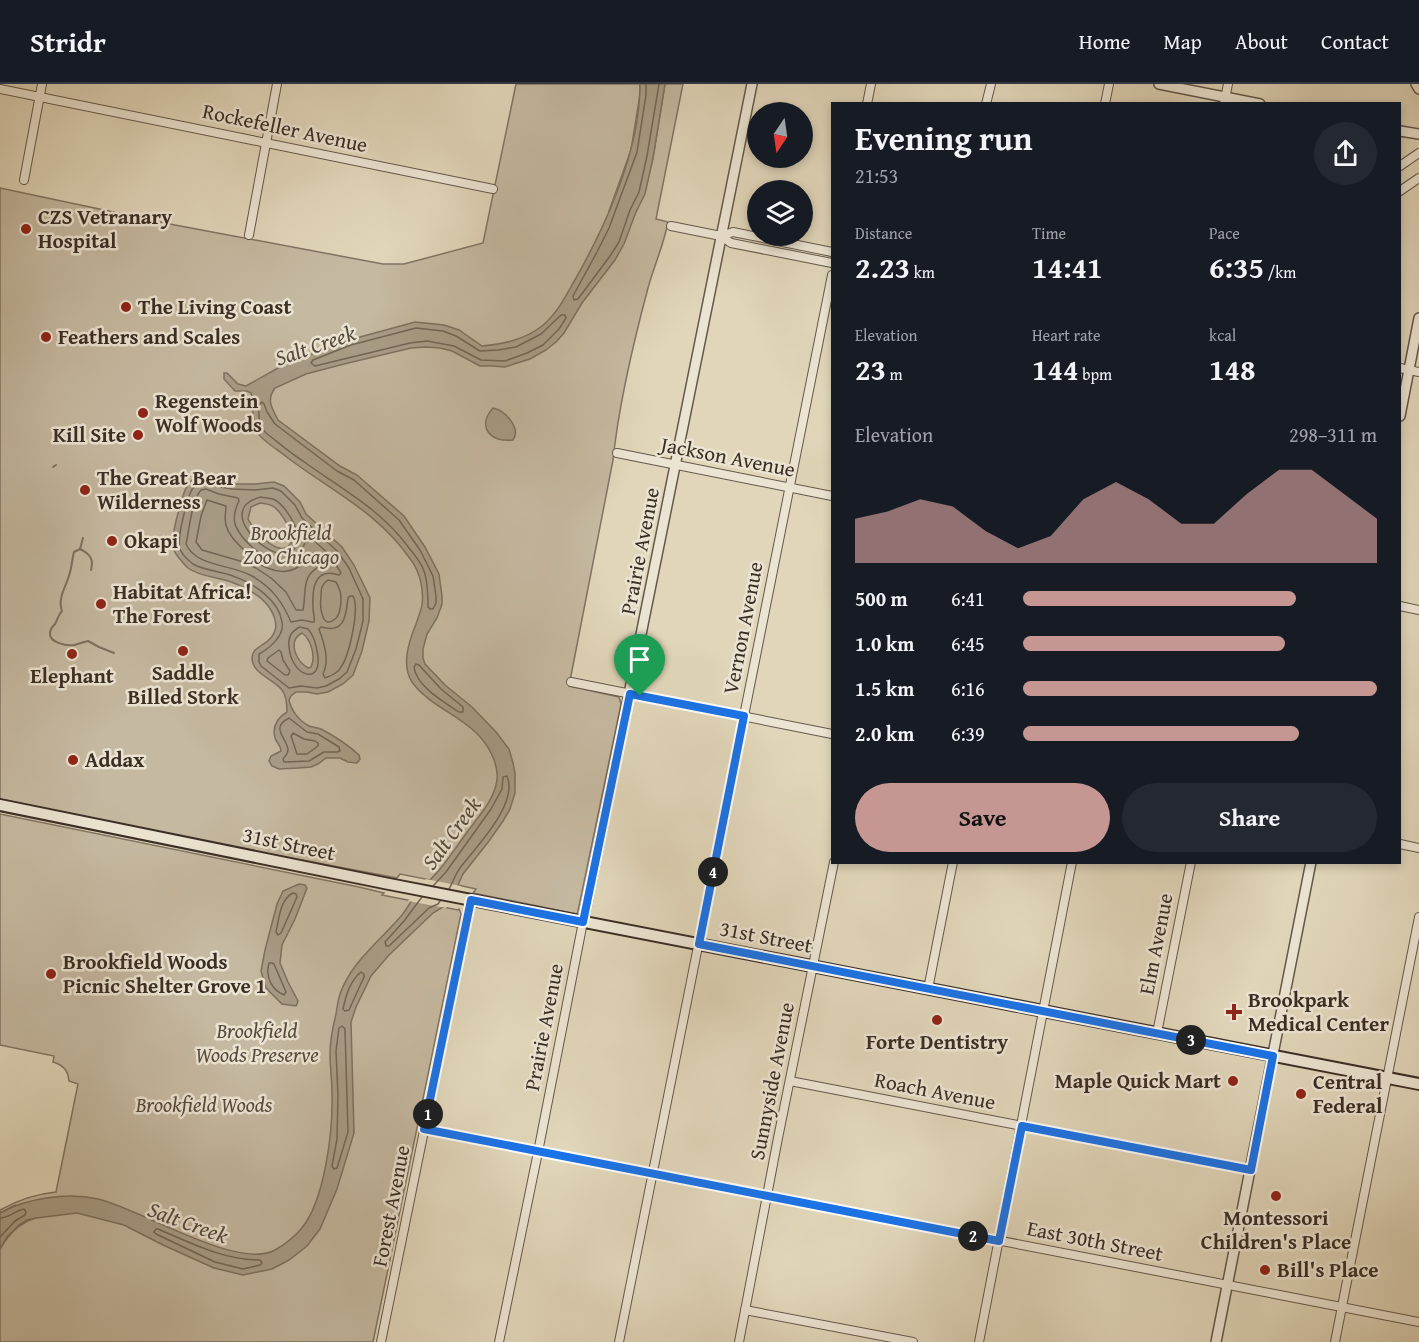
<!DOCTYPE html>
<meta charset="utf-8">
<style>
body{margin:0;font-family:"Gentium Book Plus",serif;background:#242831;color:#f1f3f6;height:100vh;display:flex;flex-direction:column;font-size:22px;white-space:nowrap}
*{box-sizing:border-box;margin:0}
p{font-size:20px;color:#9ea1a6}
.icon{flex:none;width:33px;height:33px;fill:none;stroke:currentColor;stroke-width:2;stroke-linecap:round;stroke-linejoin:round}
.map{position:relative;flex:1;overflow:hidden}
.sheet{position:absolute;left:831px;top:18px;width:570px;height:762px;display:flex;flex-direction:column;background:#171b24;border-radius:0px;box-shadow:0 3px 9px #0003}
.sheet>*{flex:none}
.needle{width:39px;rotate:193deg}
.controls{position:absolute;left:747px;top:18px;display:grid;gap:12px}
.controls a{display:grid;place-items:center;width:66px;height:66px;border-radius:50%;background:#171b24;box-shadow:0 3px 9px #0003;font-size:30px}
.pin{position:absolute;display:grid;place-items:center;width:51px;height:51px;color:#fff;margin:-62px -26px;border-radius:50% 50% 50% 0;rotate:-45deg;box-shadow:0 0 6px #0007}
.pin .icon{rotate:45deg}
.km{position:absolute;width:30px;height:30px;margin:-15px;border-radius:50%;background:#222;color:#fff;font-size:16px;line-height:30px;text-align:center}
.round{display:grid;place-items:center;flex:none;width:63px;height:63px;border-radius:32px;background:#242831}
.overview{display:flex;align-items:center;justify-content:space-between;height:102px;padding:0 24px}
h1{font-size:33px;font-weight:600;line-height:45px}
.figures{display:grid;grid-template-columns:repeat(3,1fr);gap:9px;height:102px;padding:6px 24px}
.figures div{display:grid;align-content:center}
.figures b{font-size:30px;font-weight:600}
.figures small{font-size:16px;font-weight:400}
.figures p{font-size:16px}
.chart{height:168px;padding:12px 24px}
.chart p{display:flex;justify-content:space-between}
.chart svg{width:100%;height:108px;margin-top:6px;fill:#c59692;opacity:.7}
.button{display:flex;gap:12px;margin-top:auto;padding:12px 24px}
.button a{flex:1;height:69px;border-radius:36px;background:#c59692;color:#111;font-size:24px;font-weight:600;line-height:69px;text-align:center}
.button a+a{background:#242831;color:#f1f3f6}
ul{padding:0 24px;list-style:none;font-size:20px}
li{display:grid;grid-template-columns:96px 72px 1fr;align-items:center;height:45px}
li i{height:15px;border-radius:8px;background:#c59692}
header{display:flex;align-items:center;gap:36px;box-sizing:border-box;height:84px;padding:0 30px;background:#171b24;border-bottom:2px solid #363941}
header strong{font-size:28px}
nav{display:flex;gap:33px;margin-inline-start:auto;font-size:21px}
.map>svg:first-child{display:block}
.green{fill:#c5b9a1;stroke:#807463;stroke-width:1.5}
.water{fill:#a99d87;stroke:#7d7160;stroke-width:1.5;fill-rule:evenodd}
.pier{fill:#e1d6ba}
.lines{fill:none;stroke-linecap:round;stroke-linejoin:round}
.shore{stroke:#726656;stroke-width:1.5}
.stream{stroke:#7d7160;stroke-width:2}
.minor-casing{stroke:#64584a;stroke-width:10}
.tertiary-casing{stroke:#64584a;stroke-width:12}
.secondary-casing{stroke:#3b2e25;stroke-width:14}
.minor{stroke:#ece4d2;stroke-width:8}
.tertiary{stroke:#ece4d2;stroke-width:9}
.secondary{stroke:#ece4d2;stroke-width:10}
.route-casing{stroke:#fff;stroke-width:12}
.route{stroke:#1a73e8;stroke-width:8}
.poi-dot{fill:#8f2418;stroke:#ece4d2;stroke-width:2}
.labels{text-anchor:middle;stroke-width:5;stroke-linejoin:round;paint-order:stroke}
.street-label{font-size:21px;fill:#3b2e25;stroke:#ece4d2}
.poi-label{font-size:21px;font-weight:bold;fill:#3b2e25;stroke:#ece4d2;text-anchor:start}
.park-label{font-size:21px;font-style:italic;fill:#574a3e;stroke:#ece4d2}
.water-label{font-size:22px;font-style:italic;fill:#564a3e;stroke:#ece4d2}
</style>
<header>
<strong>Stridr</strong>
<nav><a>Home</a><a>Map</a><a>About</a><a>Contact</a></nav>
</header>
<div class="map">
<svg width="1419" height="1258" viewBox="0 0 1419 1258">
<rect width="100%" height="100%" fill="#e1d6ba"/>
<filter id="stains"><feTurbulence type="fractalNoise" baseFrequency=".00333" numOctaves="4"/><feColorMatrix values="0 0 0 0 .2 0 0 0 0 .09 0 0 0 0 .02 0 0 0 .5 -.17"/></filter>
<radialGradient id="worn" r=".72"><stop offset=".6" stop-color="#630" stop-opacity="0"/><stop offset="1" stop-color="#630" stop-opacity=".3"/></radialGradient>
<!-- green -->
<g class="green">
<path d="M516 0H640V10L631 66 609 127 633 134 644 110 653 74 665 0H683L656 135 668 138C664 160 654 182 648 204 633 260 619 318 613 376L569 602 619 613 621 620 578 827 577 830 473 809 476 805 458 801 441 785 430 796 400 790 397 794 233 763 0 715V104L175 141 383 180H404L483 159Z"/>
<path d="M0 730 359 803 384 809 382 811 458 826 459 825 461 830 373 1258H0V1165C9 1150 19 1139 36 1134L15 1121 0 1129V1126C18 1116 35 1110 56 1108L78 1000 69 997C68 986 63 981 53 978L54 972 0 961Z"/>
</g>
<!-- water -->
<g class="water">
<path d="M640 0H665L653 74 645 110 636 128 624 160 615 176 582 219 564 249 556 258 546 266 530 275 517 279 505 283 492 282H480L452 267 440 264 426 263 411 264 344 280 306 290 275 304C266 316 272 324 278 336L340 382 357 391 404 432 425 463 439 490 442 512V520L437 534 427 550 423 565V574L425 580 445 601 472 623 496 648 509 665 513 679 515 689V709L510 725 503 737 489 757 463 790 458 801 443 823 433 829 389 871 371 892 356 923 351 938 354 1049 337 1105 320 1145 307 1162 289 1176 272 1185 243 1191 214 1184 163 1161 124 1141 77 1129 36 1134 27 1136 19 1141 7 1153 0 1165V1129C27 1114 67 1108 98 1115 139 1124 238 1187 275 1166 284 1161 294 1153 301 1145 325 1117 333 1046 332 1010 332 996 330 983 330 970 330 957 333 942 336 930 337 923 338 916 340 910 351 878 381 856 402 831 406 826 409 820 413 815 421 804 432 795 440 785 450 773 459 759 468 747 478 733 492 718 496 701 499 690 496 679 491 669 475 635 433 627 412 598 401 581 409 557 416 540 418 533 421 527 422 521 424 506 420 488 411 476 378 428 333 408 288 374 280 367 262 357 257 348 250 336 255 321 251 309L247 307H235L224 295V289H227L238 300 246 302 285 280 349 256 415 238 444 241 459 246 482 262C503 260 524 256 542 242 558 229 566 211 576 194 608 137 640 66 640 0Z"/>
<path d="M493 324C506 327 521 344 513 356 491 359 476 343 493 324Z"/>
<path d="M198 392H209L222 397 233 400H255L274 398 284 402 300 418 306 430 342 463 354 481 370 514 369 537 362 567 353 591 343 600 328 608 317 610 307 608H296L291 612 289 616C291 626 299 637 309 642 313 644 318 643 323 646 336 653 348 661 359 671L360 675 357 679 348 678 340 674H326L318 680 311 683 298 684 279 685 272 682 269 677 271 672 281 667C281 661 277 660 275 654 272 642 277 634 287 628 287 622 286 611 282 606 274 595 252 590 252 574 253 566 256 565 262 561 279 551 279 538 269 523 260 511 245 503 231 498 218 493 200 493 188 484 185 482 182 477 179 474 176 470 173 467 173 462 172 453 176 435 179 426 183 413 184 399 198 392ZM260 419C265 420 270 420 274 423 281 428 296 451 291 459 280 477 253 445 248 435L251 423ZM302 549C311 555 316 573 311 583L308 584C296 577 287 557 302 549Z"/>
<path d="M299 800 305 801 307 804 295 835 282 861 280 879 288 898 298 917 296 922 282 920 266 904 261 887 265 866 277 820 283 807Z"/>
</g>
<!-- pier -->
<path class="pier" d="M426 795 461 802 446 824 408 817Z"/>
<g class="lines">
<!-- shore -->
<g class="shore">
<path d="M646 0V11L637 68 609 144 597 168 573 212 574 216 578 215 610 172 619 158 630 126 639 108 647 72 659 0"/>
<path d="M561 231H565L566 234 559 245 543 261 527 269 505 277 481 276 454 262 427 257 410 259 315 282 311 279 313 276 351 261 416 244 443 247 456 252 480 267 498 266 516 263 541 250Z"/>
<path d="M262 318 264 320 267 328 275 340 337 387 354 396 399 436 420 466 433 492 436 512V519L433 525H430L428 523C428 511 428 498 424 487 421 478 415 471 409 464 381 425 341 405 303 377 290 369 279 359 266 349 259 342 258 331 259 321Z"/>
<path d="M199 398H208L220 403 232 405 255 406 273 404 281 407 295 421 302 434 337 467 349 484 363 515V537L356 565 347 588 339 595 326 602 317 604 301 602 289 604 261 582 259 578V570C270 564 285 551 282 538 279 516 253 499 233 492 221 487 205 487 193 480 189 477 183 471 181 467 176 460 182 439 184 430 187 420 189 404 199 398Z"/>
<path d="M206 405 219 410 238 414 239 417C236 423 233 432 235 440 241 458 274 487 294 475 304 469 303 458 309 452L331 472 341 489 339 491C314 483 312 505 313 524 313 529 315 533 314 538H312L302 536 291 538C282 517 272 504 252 492 231 480 196 483 186 460 189 446 192 416 201 406Z"/>
<path d="M261 413C265 414 271 414 275 416 288 423 311 461 288 469 267 477 214 424 261 413Z"/>
<path d="M207 416 226 422C226 428 224 434 226 441 228 450 235 457 242 464 256 480 278 496 300 482 305 478 309 473 313 469L323 476V480C300 492 307 505 303 526H296L286 508 271 494 256 484 240 477 202 466 196 458 201 432Z"/>
<path d="M328 496 336 498C338 501 339 504 340 507 342 514 341 531 335 535 321 547 320 520 321 513 321 505 321 501 328 496Z"/>
<path d="M350 512H353C360 525 349 572 341 583 338 589 331 592 325 594L323 590C330 576 324 559 319 545L321 543C345 550 346 531 348 514Z"/>
<path d="M300 543 308 545C314 552 315 558 317 567 325 603 291 594 289 562 288 553 291 547 300 543Z"/>
<path d="M279 566 281 568 283 576 290 587 288 591H285L267 577 268 574Z"/>
<path d="M416 580 419 581 441 605 463 623V628H459C444 618 416 602 414 583Z"/>
<path d="M289 634 307 648 318 650 339 663 340 667 337 668H324L309 677 284 678 283 675C285 672 288 670 288 666 288 655 269 644 289 634Z"/>
<path d="M293 649 304 655 315 657 318 659V662L307 670H297L291 652Z"/>
<path d="M433 802 446 788 491 725 502 705 503 693 507 692C519 720 476 763 460 784 455 791 453 798 449 805"/>
<path d="M293 809 296 810 297 813 281 849 278 851 276 848C279 835 280 815 293 809Z"/>
<path d="M422 813 404 837 385 858 386 862H389L429 824 438 820 440 817"/>
<path d="M269 879H272L274 880 286 908 284 911C272 906 265 893 269 879Z"/>
<path d="M361 888 364 890V893L349 926 345 927 343 925C346 911 350 897 361 888Z"/>
<path d="M342 942 345 945 348 1048 337 1084 334 1085 332 1082 337 1055 338 1012 336 967 339 944Z"/>
<path d="M0 1134C8 1134 15 1127 24 1125L26 1128 25 1131 15 1137 0 1153"/>
<path d="M156 1145H158C191 1159 223 1176 260 1176L262 1179 260 1181 243 1185 215 1178 156 1150 154 1148Z"/>
</g>
<!-- stream -->
<g class="stream">
<path d="M53 383 56 381"/>
<path d="M83 454 80 465 74 468C72 475 72 482 70 488 67 502 57 513 62 527 58 531 58 535 55 540 53 542 50 546 50 549 49 559 67 562 74 561 78 560 83 558 88 557L99 563 114 569"/>
<path d="M80 465C90 470 94 475 91 486"/>
</g>
<!-- minor casing -->
<g class="minor-casing">
<g id="minor">
<path d="M0 5 493 105"/>
<path d="M867 20 871 0"/>
<path d="M986 20 991 0"/>
<path d="M1105 20 1109 0"/>
<path d="M1224 20 1228 0"/>
<path d="M1400 82 1419 69"/>
<path d="M24 96 42 0"/>
<path d="M1400 107 1419 94"/>
<path d="M671 142 721 152 731 159 832 179"/>
<path d="M249 151 277 0"/>
<path d="M721 152 733 148 832 168"/>
<path d="M1400 284 1419 288"/>
<path d="M617 369 832 412"/>
<path d="M1400 522 1419 526"/>
<path d="M571 598 832 650"/>
<path d="M1400 760 1419 764"/>
<path d="M928 905 953 778"/>
<path d="M1157 949 1191 778"/>
<path d="M790 997 1250 1086"/>
<path d="M424 1045 1419 1238"/>
<path d="M745 1226 913 1258"/>
<path d="M381 1258 471 816"/>
<path d="M499 1258 538 1068 583 838"/>
<path d="M619 1258 832 191"/>
<path d="M739 1258 778 1054 834 778"/>
<path d="M979 1258 1072 778"/>
<path d="M1335 1258 1419 833"/>
</g>
</g>
<!-- tertiary casing -->
<g class="tertiary-casing">
<g id="tertiary">
<path d="M1159 0 1260 20"/>
<path d="M1416 0 1419 5"/>
<path d="M1400 47 1419 50"/>
<path d="M1400 332 1419 234"/>
<path d="M583 838 752 0"/>
<path d="M1216 1258 1311 778"/>
</g>
</g>
<!-- secondary casing -->
<g class="secondary-casing">
<path id="secondary" d="M0 721 384 799 1419 1000"/>
</g>
<!-- minor -->
<use href="#minor" class="minor"/>
<!-- tertiary -->
<use href="#tertiary" class="tertiary"/>
<!-- secondary -->
<use href="#secondary" class="secondary"/>
</g>
<g class="lines">
<!-- route casing -->
<g class="route-casing">
<path id="route" d="M630 610 744 632 699 860 1273 972 1251 1086 1022 1042 999 1157 424 1045 471 816 583 838Z"/>
</g>
<!-- route -->
<use href="#route" class="route"/>
</g>
<!-- markers -->
<g class="poi-dot">
<circle cx="26" cy="145" r="6"/>
<circle cx="126" cy="223" r="6"/>
<circle cx="46" cy="253" r="6"/>
<circle cx="143" cy="329" r="6"/>
<circle cx="138" cy="351" r="6"/>
<circle cx="85" cy="406" r="6"/>
<circle cx="112" cy="457" r="6"/>
<circle cx="101" cy="520" r="6"/>
<circle cx="183" cy="567" r="6"/>
<circle cx="72" cy="570" r="6"/>
<circle cx="73" cy="676" r="6"/>
<circle cx="51" cy="890" r="6"/>
<path d="M1231 919h6v6h6v6h-6v6h-6v-6h-6v-6h6z"/>
<circle cx="937" cy="936" r="6"/>
<circle cx="1233" cy="997" r="6"/>
<circle cx="1301" cy="1010" r="6"/>
<circle cx="1276" cy="1112" r="6"/>
<circle cx="1265" cy="1186" r="6"/>
</g>
<g class="labels">
<!-- street labels -->
<g class="street-label">
<text transform="translate(285 44) rotate(12)" y="7">Rockefeller Avenue</text>
<text transform="translate(728 373) rotate(11)" y="7">Jackson Avenue</text>
<text transform="translate(640 467) rotate(-79)" y="7">Prairie Avenue</text>
<text transform="translate(743 544) rotate(-79)" y="7">Vernon Avenue</text>
<text transform="translate(289 760) rotate(12)" y="7">31st Street</text>
<text transform="translate(766 853) rotate(11)" y="7">31st Street</text>
<text transform="translate(1156 860) rotate(-79)" y="7">Elm Avenue</text>
<text transform="translate(544 943) rotate(-79)" y="7">Prairie Avenue</text>
<text transform="translate(772 997) rotate(-79)" y="7">Sunnyside Avenue</text>
<text transform="translate(935 1007) rotate(11)" y="7">Roach Avenue</text>
<text transform="translate(391 1122) rotate(-79)" y="7">Forest Avenue</text>
<text transform="translate(1095 1157) rotate(11)" y="7">East 30th Street</text>
</g>
<!-- poi labels -->
<g class="poi-label">
<text x="38" y="140">CZS Vetranary<tspan x="38" dy="24">Hospital</tspan></text>
<text x="138" y="230">The Living Coast</text>
<text x="58" y="260">Feathers and Scales</text>
<text x="155" y="324">Regenstein<tspan x="155" dy="24">Wolf Woods</tspan></text>
<text x="126" y="358" text-anchor="end">Kill Site</text>
<text x="97" y="401">The Great Bear<tspan x="97" dy="24">Wilderness</tspan></text>
<text x="124" y="464">Okapi</text>
<text x="113" y="515">Habitat Africa!<tspan x="113" dy="24">The Forest</tspan></text>
<text x="183" y="596" text-anchor="middle">Saddle<tspan x="183" dy="24">Billed Stork</tspan></text>
<text x="72" y="599" text-anchor="middle">Elephant</text>
<text x="85" y="683">Addax</text>
<text x="63" y="885">Brookfield Woods<tspan x="63" dy="24">Picnic Shelter Grove 1</tspan></text>
<text x="1248" y="923">Brookpark<tspan x="1248" dy="24">Medical Center</tspan></text>
<text x="937" y="965" text-anchor="middle">Forte Dentistry</text>
<text x="1221" y="1004" text-anchor="end">Maple Quick Mart</text>
<text x="1313" y="1005">Central<tspan x="1313" dy="24">Federal</tspan></text>
<text x="1276" y="1141" text-anchor="middle">Montessori<tspan x="1276" dy="24">Children's Place</tspan></text>
<text x="1277" y="1193">Bill's Place</text>
</g>
<!-- park labels -->
<g class="park-label">
<text x="291" y="456">Brookfield<tspan x="291" dy="24">Zoo Chicago</tspan></text>
<text x="257" y="954">Brookfield<tspan x="257" dy="24">Woods Preserve</tspan></text>
<text x="204" y="1028">Brookfield Woods</text>
</g>
<!-- water labels -->
<g class="water-label">
<text transform="translate(315 261) rotate(-19)" y="8">Salt Creek</text>
<text transform="translate(451 749) rotate(-54)" y="8">Salt Creek</text>
<text transform="translate(188 1138) rotate(20)" y="8">Salt Creek</text>
</g>
</g>
<rect width="100%" height="100%" filter="url(#stains)"/>
<rect width="100%" height="100%" fill="url(#worn)"/>
</svg>
<div class="controls">
<a><svg class="needle" viewBox="-14 -14 28 28"><path d="M0-13l5 13h-10z" fill="#e53935"/><path d="M0 13l5-13h-10z" fill="#9ea1a6"/></svg></a>
<a><svg class="icon" aria-label="layers" viewBox="0 0 24 24"><path d="M12 4l9 5-9 5-9-5zM3 14l9 5 9-5"/></svg></a>
</div>
<div class="pin" style="left:640px;top:612px;background:#1e9e55"><svg class="icon" aria-label="arrive" viewBox="0 0 24 24"><path d="M6 21V4h12l-3 4 3 4H6"/></svg></div>
<b class="km" style="left:428px;top:1030px">1</b>
<b class="km" style="left:973px;top:1152px">2</b>
<b class="km" style="left:1191px;top:956px">3</b>
<b class="km" style="left:713px;top:788px">4</b>
<section class="sheet">
<div class="overview"><div><h1>Evening run</h1><p>21:53</p></div><a class="round"><svg class="icon" aria-label="share" viewBox="0 0 24 24"><path d="M12 15V3M7 8l5-5 5 5M5 13v7h14v-7"/></svg></a></div>
<div class="figures">
<div><p>Distance</p><b>2.23<small> km</small></b></div>
<div><p>Time</p><b>14:41</b></div>
<div><p>Pace</p><b>6:35<small> /km</small></b></div>
</div>
<div class="figures">
<div><p>Elevation</p><b>23<small> m</small></b></div>
<div><p>Heart rate</p><b>144<small> bpm</small></b></div>
<div><p>kcal</p><b>148</b></div>
</div>
<div class="chart"><p><span>Elevation</span>298–311 m</p>
<svg viewBox="0 0 160 44" preserveAspectRatio="none"><path d="M0 44V26L10 23L20 18L30 21L40 31L50 38L60 33L70 18L80 11L90 18L100 28L110 28L120 16L130 6L140 6L150 16L160 26V44z"/></svg>
</div>
<ul>
<li><b>500 m</b>6:41<i style="width:77%"></i></li>
<li><b>1.0 km</b>6:45<i style="width:74%"></i></li>
<li><b>1.5 km</b>6:16<i style="width:100%"></i></li>
<li><b>2.0 km</b>6:39<i style="width:78%"></i></li>
</ul>
<div class="button"><a>Save</a><a>Share</a></div>
</section>
</div>
